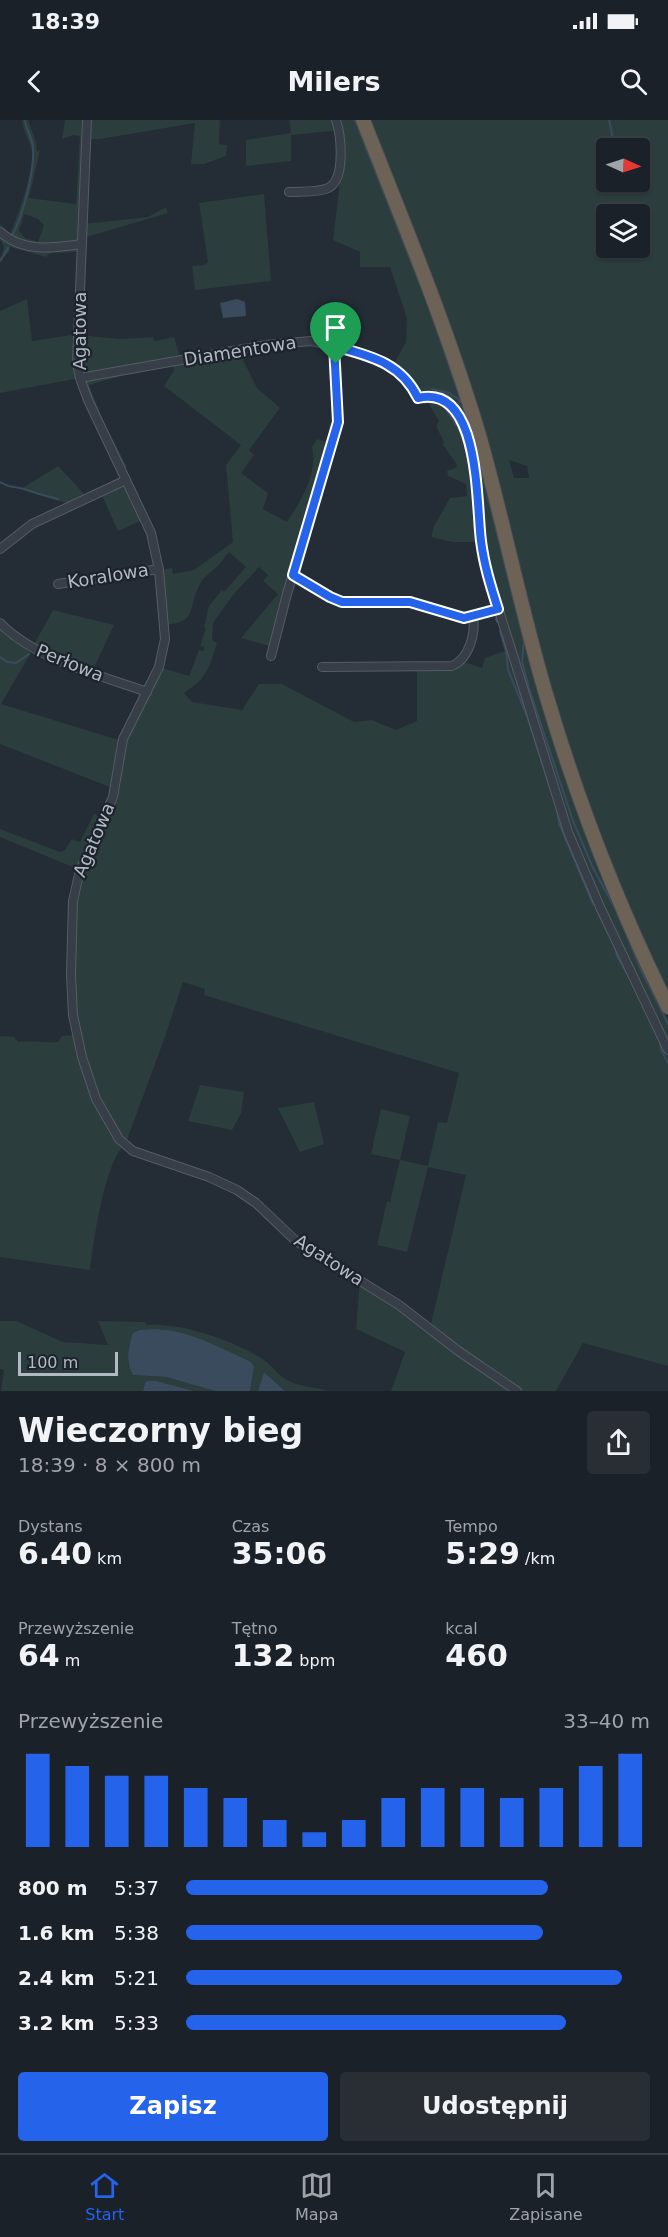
<!DOCTYPE html>
<html lang="pl">
<meta charset="utf-8">
<style>
body{margin:0;font-family:"DejaVu Sans",sans-serif;background:#282e34;color:#f1f3f6;height:100vh;display:flex;flex-direction:column;font-size:22px;white-space:nowrap}
*{box-sizing:border-box;margin:0}
p{font-size:20px;color:#a0a3a8}
.icon{flex:none;width:33px;height:33px;fill:none;stroke:currentColor;stroke-width:2;stroke-linecap:round;stroke-linejoin:round}
.map{position:relative;height:1271px;overflow:hidden}
.panel{display:flex;flex-direction:column;background:#1b2128;flex:1}
.panel>*{flex:none}
.needle{width:39px;rotate:93deg}
.controls{position:absolute;left:596px;top:18px;display:grid;gap:12px}
.controls a{display:grid;place-items:center;width:54px;height:54px;border-radius:6px;background:#1b2128;box-shadow:0 2px 4px #0004,0 0 0 2px #393e45;font-size:30px}
.scale{position:absolute;left:18px;bottom:15px;width:100px;box-sizing:border-box;padding-left:6px;border:3px solid #b2b9c3;border-top:0;font-size:16px;line-height:21px;white-space:nowrap;color:#b2b9c3;-webkit-text-stroke:4px #1c232c;paint-order:stroke}
.pin{position:absolute;display:grid;place-items:center;width:51px;height:51px;color:#fff;margin:-62px -26px;border-radius:50% 50% 50% 0;rotate:-45deg;box-shadow:0 0 6px #0007}
.pin .icon{rotate:45deg}
.round{display:grid;place-items:center;flex:none;width:63px;height:63px;border-radius:6px;background:#282e34}
.head{display:flex;align-items:center;justify-content:space-between;height:102px;padding:0 18px}
h1{font-size:33px;font-weight:700;line-height:45px}
.figures{display:grid;grid-template-columns:repeat(3,1fr);gap:9px;height:102px;padding:6px 18px}
.figures div{display:grid;align-content:center}
.figures b{font-size:30px;font-weight:700}
.figures small{font-size:16px;font-weight:400}
.figures p{font-size:16px}
.chart{height:168px;padding:12px 18px}
.chart p{display:flex;justify-content:space-between}
.chart svg{width:100%;height:108px;margin-top:6px;stroke:#2563eb;stroke-width:6}
.primary-button{display:flex;gap:12px;margin-top:auto;padding:12px 18px}
.primary-button a{flex:1;height:69px;border-radius:6px;background:#2563eb;color:#fff;font-size:24px;font-weight:700;line-height:69px;text-align:center}
.primary-button a+a{background:#282e34;color:#f1f3f6}
ul{padding:0 18px;list-style:none;font-size:20px}
li{display:grid;grid-template-columns:96px 72px 1fr;align-items:center;height:45px}
li i{height:15px;border-radius:8px;background:#2563eb}
.status{display:flex;justify-content:space-between;align-items:center;height:42px;padding:0 30px;background:#1b2128;direction:ltr}
.status svg{height:16px;fill:currentColor}
header{display:flex;justify-content:space-between;align-items:center;height:78px;padding:0 18px;background:#1b2128;font-size:27px;font-weight:700}
.tab-bar{display:flex;justify-content:space-around;align-items:center;height:84px;border-top:2px solid #393e45;background:#1b2128;font-size:16px;color:#a0a3a8}
.tab-bar a{display:grid;justify-items:center;gap:3px}
.tab-bar .selected{color:#2563eb}
.map>svg:first-child{display:block}
.green{fill:#2b3d3d;fill-rule:evenodd}
.water{fill:#3a4b5e}
.lines{fill:none;stroke-linecap:round;stroke-linejoin:round}
.stream{stroke:#3a4b5e;stroke-width:2}
.street-casing{stroke:#555c65;stroke-width:10}
.highway-casing{stroke:#424952;stroke-width:16}
.street{stroke:#373e47;stroke-width:8}
.highway{stroke:#6c6255;stroke-width:14}
.route-casing{stroke:#fff;stroke-width:12}
.route{stroke:#2563eb;stroke-width:8}
.labels{text-anchor:middle;stroke-width:4.5;stroke-linejoin:round;paint-order:stroke}
.street-label{font-size:18px;fill:#b2b9c3;stroke:#1c232c}
</style>
<div class="status"><b>18:39</b><svg viewBox="0 0 49 12"><path d="M0 12V9h3v3zM5 12V6h3v6zM10 12V3h3v9zM15 12V0h3v12zM26 1h20v11H26zM47 4h2v5h-2z"/></svg></div>
<header><svg class="icon" aria-label="back" viewBox="0 0 24 24"><path d="M15 5l-7 7 7 7"/></svg>Milers<svg class="icon" aria-label="search" viewBox="0 0 24 24"><circle cx="10" cy="10" r="6"/><path d="M15 15l6 6"/></svg></header>
<div class="map">
<svg width="668" height="1271" viewBox="0 0 668 1271">
<rect width="100%" height="100%" fill="#242c36"/>
<!-- green -->
<g class="green">
<path d="M22 0H28L36 22 37 32 40 30 29 78 76 84 80 16 73 15 62 19 65 0H220L219 24 227 25 226 36 204 44H191L195 3 100 19H87L83 104 148 97 166 87 168 93 83 118 78 132 50 133 46 137 10 127 9 132 0 142 4 127 0 118V104L10 114C19 92 31 60 32 36 32 22 23 14 22 0ZM24 94 38 99 44 105 38 122 25 118 19 111Z"/>
<path d="M289 0H356L449 239 476 327 526 520 645 851 668 900V1246L583 1223 556 1271H391L405 1232 356 1209 360 1160 430 1208 466 1055 428 1047 407 1132 377 1125 387 1081 390 1082 400 1040 371 1034 381 989 410 996 400 1040 428 1046 438 1002 447 1003 459 953 204 875 205 869 183 862 165 917 125 1025C105 1039 93 1125 90 1150L0 1137V916L14 917 18 922C31 920 44 923 58 922L62 916 76 915 71 799 80 750 0 717V709L60 732 65 730 72 719 80 722 94 694 104 699 115 669 0 624V503L32 528 53 490 114 505 92 552 33 529 1 584 122 621 159 547 189 556 199 530 204 531V527L200 526 206 508 204 507 209 486 222 470 224 472 246 447 229 432C224 438 219 446 213 450 208 455 204 457 200 464 186 489 200 502 164 505L159 450 172 448 173 454 194 450 233 422 226 345 241 325 164 266 174 250 172 241 120 251 121 256 89 265 102 298 127 347 121 349 80 258 0 273V191L27 179 32 221 71 215 77 217V215L121 219 153 217 154 221 174 217 181 240 238 230 257 268 280 288 249 330 254 335 241 353 268 373 263 389 287 402C301 380 318 354 312 327L317 319 332 324 273 527 241 518 278 474 263 461 268 455 259 447 233 475 213 503 212 520 217 523C208 550 208 557 184 573L192 582 242 590 259 564H282L354 602 372 600 396 610 417 601V550H451L464 542 482 548 485 538 510 529 481 422H452L431 417 434 406 450 378 467 376 466 364 448 356 447 351 457 347 456 343 443 325 444 322 436 306 439 301 428 283 424 285 423 283C447 270 452 300 461 314 465 320 469 327 471 335 475 353 475 374 477 392L472 396V398L479 396C480 389 482 381 482 373 481 353 468 294 454 280 447 274 438 271 428 271V276L418 278 392 247 406 222 407 198 390 147H360V132L333 120 339 71 341 10 291 15V41L246 46V20L291 13Z"/>
<path d="M368 0H668V871C624 781 586 687 557 591 531 505 515 416 490 331 457 218 411 110 368 0ZM606 28H639V62H606ZM606 94H639V128H606ZM509 340 527 346 529 358H514Z"/>
<path d="M264 74 271 161 195 170 192 146 204 145 208 142 199 83Z"/>
<path d="M58 346 87 377C83 379 78 383 74 384 68 385 29 372 21 369Z"/>
<path d="M126 360 145 399 118 411 100 371Z"/>
<path d="M200 965 244 972 241 993 232 1010 188 1001Z"/>
<path d="M314 982 324 1024 300 1032 278 988Z"/>
<path d="M0 1201H16L63 1222 108 1225 98 1201 145 1202 147 1205C181 1202 236 1221 264 1240 273 1246 279 1257 289 1261 301 1267 316 1267 329 1271H285L264 1252 258 1271H250L254 1247 205 1221 161 1209 129 1225 128 1243 133 1255 166 1257 215 1271H194L157 1261 145 1263 143 1271H1L4 1250 0 1249Z"/>
</g>
<!-- water -->
<g class="water">
<path d="M237 179 245 182 246 196 223 198 220 183Z"/>
<path d="M153 1209C187 1209 221 1228 251 1242L254 1247 250 1271H215L166 1257 133 1255C125 1241 128 1228 133 1213L140 1210Z"/>
<path d="M264 1252 265 1253 285 1271H258Z"/>
<path d="M147 1261H157L194 1271H143L145 1263Z"/>
</g>
<g class="lines">
<!-- stream -->
<g class="stream">
<path d="M355 0 427 182"/>
<path d="M609 0 614 23"/>
<path d="M12 116C23 95 35 51 33 27 32 17 26 10 25 0"/>
<path d="M0 141 8 128"/>
<path d="M431 193 461 281 477 334 524 521 522 541 529 568 573 701 593 748 617 792 641 850 668 904"/>
<path d="M432 269 449 273 461 281 458 283"/>
<path d="M436 282 445 288 462 314"/>
<path d="M0 362C12 369 14 366 24 369 35 373 46 376 58 379"/>
<path d="M473 366 474 384"/>
<path d="M475 401 481 446 491 482"/>
<path d="M496 498 497 502"/>
<path d="M500 511 506 531 508 550 527 596 557 690 559 703 593 784"/>
<path d="M0 537 7 542 16 543 29 534"/>
<path d="M598 793 611 819"/>
<path d="M615 827 617 836 633 864"/>
<path d="M660 921 661 930 668 943"/>
</g>
<!-- street casing -->
<g class="street-casing">
<g id="street">
<path d="M87 0 77 243 80 258 88 280 151 413 159 450 165 519 159 547 123 619 113 677 80 750 73 781 71 854 73 895 82 937 96 979 119 1019 133 1031 209 1057 237 1070 256 1083 296 1121 399 1185 457 1230 517 1271"/>
<path d="M289 72C300 71 317 73 328 68 346 60 341 15 336 0"/>
<path d="M0 112C24 133 53 128 82 124"/>
<path d="M80 258 266 225 311 221 350 230 387 244 406 258 418 278C429 275 441 275 449 282 455 287 458 295 461 302 483 355 474 399 487 452L568 712 600 787 668 930"/>
<path d="M0 429 32 404 126 360"/>
<path d="M293 455 330 477 342 482H410L464 498 498 489"/>
<path d="M58 464 159 449"/>
<path d="M0 503C35 539 99 555 147 572"/>
<path d="M271 536 287 474 338 302 334 226"/>
<path d="M322 547 452 546C469 539 476 513 473 497"/>
</g>
</g>
<!-- highway casing -->
<g class="highway-casing">
<path id="highway" d="M363 0C404 104 447 207 479 315 503 399 520 486 545 571 577 680 618 786 668 887"/>
</g>
<!-- street -->
<use href="#street" class="street"/>
<!-- highway -->
<use href="#highway" class="highway"/>
</g>
<g class="lines">
<!-- route casing -->
<g class="route-casing">
<path id="route" d="M334 226C369 236 401 242 418 278 481 263 476 384 481 421 484 445 491 467 498 489L464 498 410 482H342L330 477 293 455 338 302Z"/>
</g>
<!-- route -->
<use href="#route" class="route"/>
</g>
<g class="labels">
<!-- street labels -->
<g class="street-label">
<text transform="translate(80 211) rotate(-90)" y="6">Agatowa</text>
<text transform="translate(240 231) rotate(-9)" y="6">Diamentowa</text>
<text transform="translate(108 456) rotate(-9)" y="6">Koralowa</text>
<text transform="translate(70 543) rotate(22)" y="6">Perłowa</text>
<text transform="translate(94 720) rotate(-67)" y="6">Agatowa</text>
<text transform="translate(329 1140) rotate(33)" y="6">Agatowa</text>
</g>
</g>
</svg>
<div class="controls">
<a><svg class="needle" viewBox="-14 -14 28 28"><path d="M0-13l5 13h-10z" fill="#e53935"/><path d="M0 13l5-13h-10z" fill="#a0a3a8"/></svg></a>
<a><svg class="icon" aria-label="layers" viewBox="0 0 24 24"><path d="M12 4l9 5-9 5-9-5zM3 14l9 5 9-5"/></svg></a>
</div>
<div class="scale">100 m</div>
<div class="pin" style="left:336px;top:244px;background:#1e9e55"><svg class="icon" aria-label="arrive" viewBox="0 0 24 24"><path d="M6 21V4h12l-3 4 3 4H6"/></svg></div>
</div>
<section class="panel">
<div class="head"><div><h1>Wieczorny bieg</h1><p>18:39 · 8 × 800 m</p></div><a class="round"><svg class="icon" aria-label="share" viewBox="0 0 24 24"><path d="M12 15V3M7 8l5-5 5 5M5 13v7h14v-7"/></svg></a></div>
<div class="figures">
<div><p>Dystans</p><b>6.40<small> km</small></b></div>
<div><p>Czas</p><b>35:06</b></div>
<div><p>Tempo</p><b>5:29<small> /km</small></b></div>
</div>
<div class="figures">
<div><p>Przewyższenie</p><b>64<small> m</small></b></div>
<div><p>Tętno</p><b>132<small> bpm</small></b></div>
<div><p>kcal</p><b>460</b></div>
</div>
<div class="chart"><p><span>Przewyższenie</span>33–40 m</p>
<svg viewBox="0 0 160 44" preserveAspectRatio="none"><path d="M5 44V6M15 44V11M25 44V15M35 44V15M45 44V20M55 44V24M65 44V33M75 44V38M85 44V33M95 44V24M105 44V20M115 44V20M125 44V24M135 44V20M145 44V11M155 44V6"/></svg>
</div>
<ul>
<li><b>800 m</b>5:37<i style="width:78%"></i></li>
<li><b>1.6 km</b>5:38<i style="width:77%"></i></li>
<li><b>2.4 km</b>5:21<i style="width:94%"></i></li>
<li><b>3.2 km</b>5:33<i style="width:82%"></i></li>
</ul>
<div class="primary-button"><a>Zapisz</a><a>Udostępnij</a></div>
</section>
<nav class="tab-bar">
<a class="selected"><svg class="icon" aria-label="home" viewBox="0 0 24 24"><path d="M3 11l9-7 9 7M6 9v11h12V9"/></svg>Start</a>
<a><svg class="icon" aria-label="map" viewBox="0 0 24 24"><path d="M3 6l6-2 6 2 6-2v14l-6 2-6-2-6 2zM9 4v14M15 6v14"/></svg>Mapa</a>
<a><svg class="icon" aria-label="saved" viewBox="0 0 24 24"><path d="M7 4h10v16l-5-4-5 4z"/></svg>Zapisane</a>
</nav>
